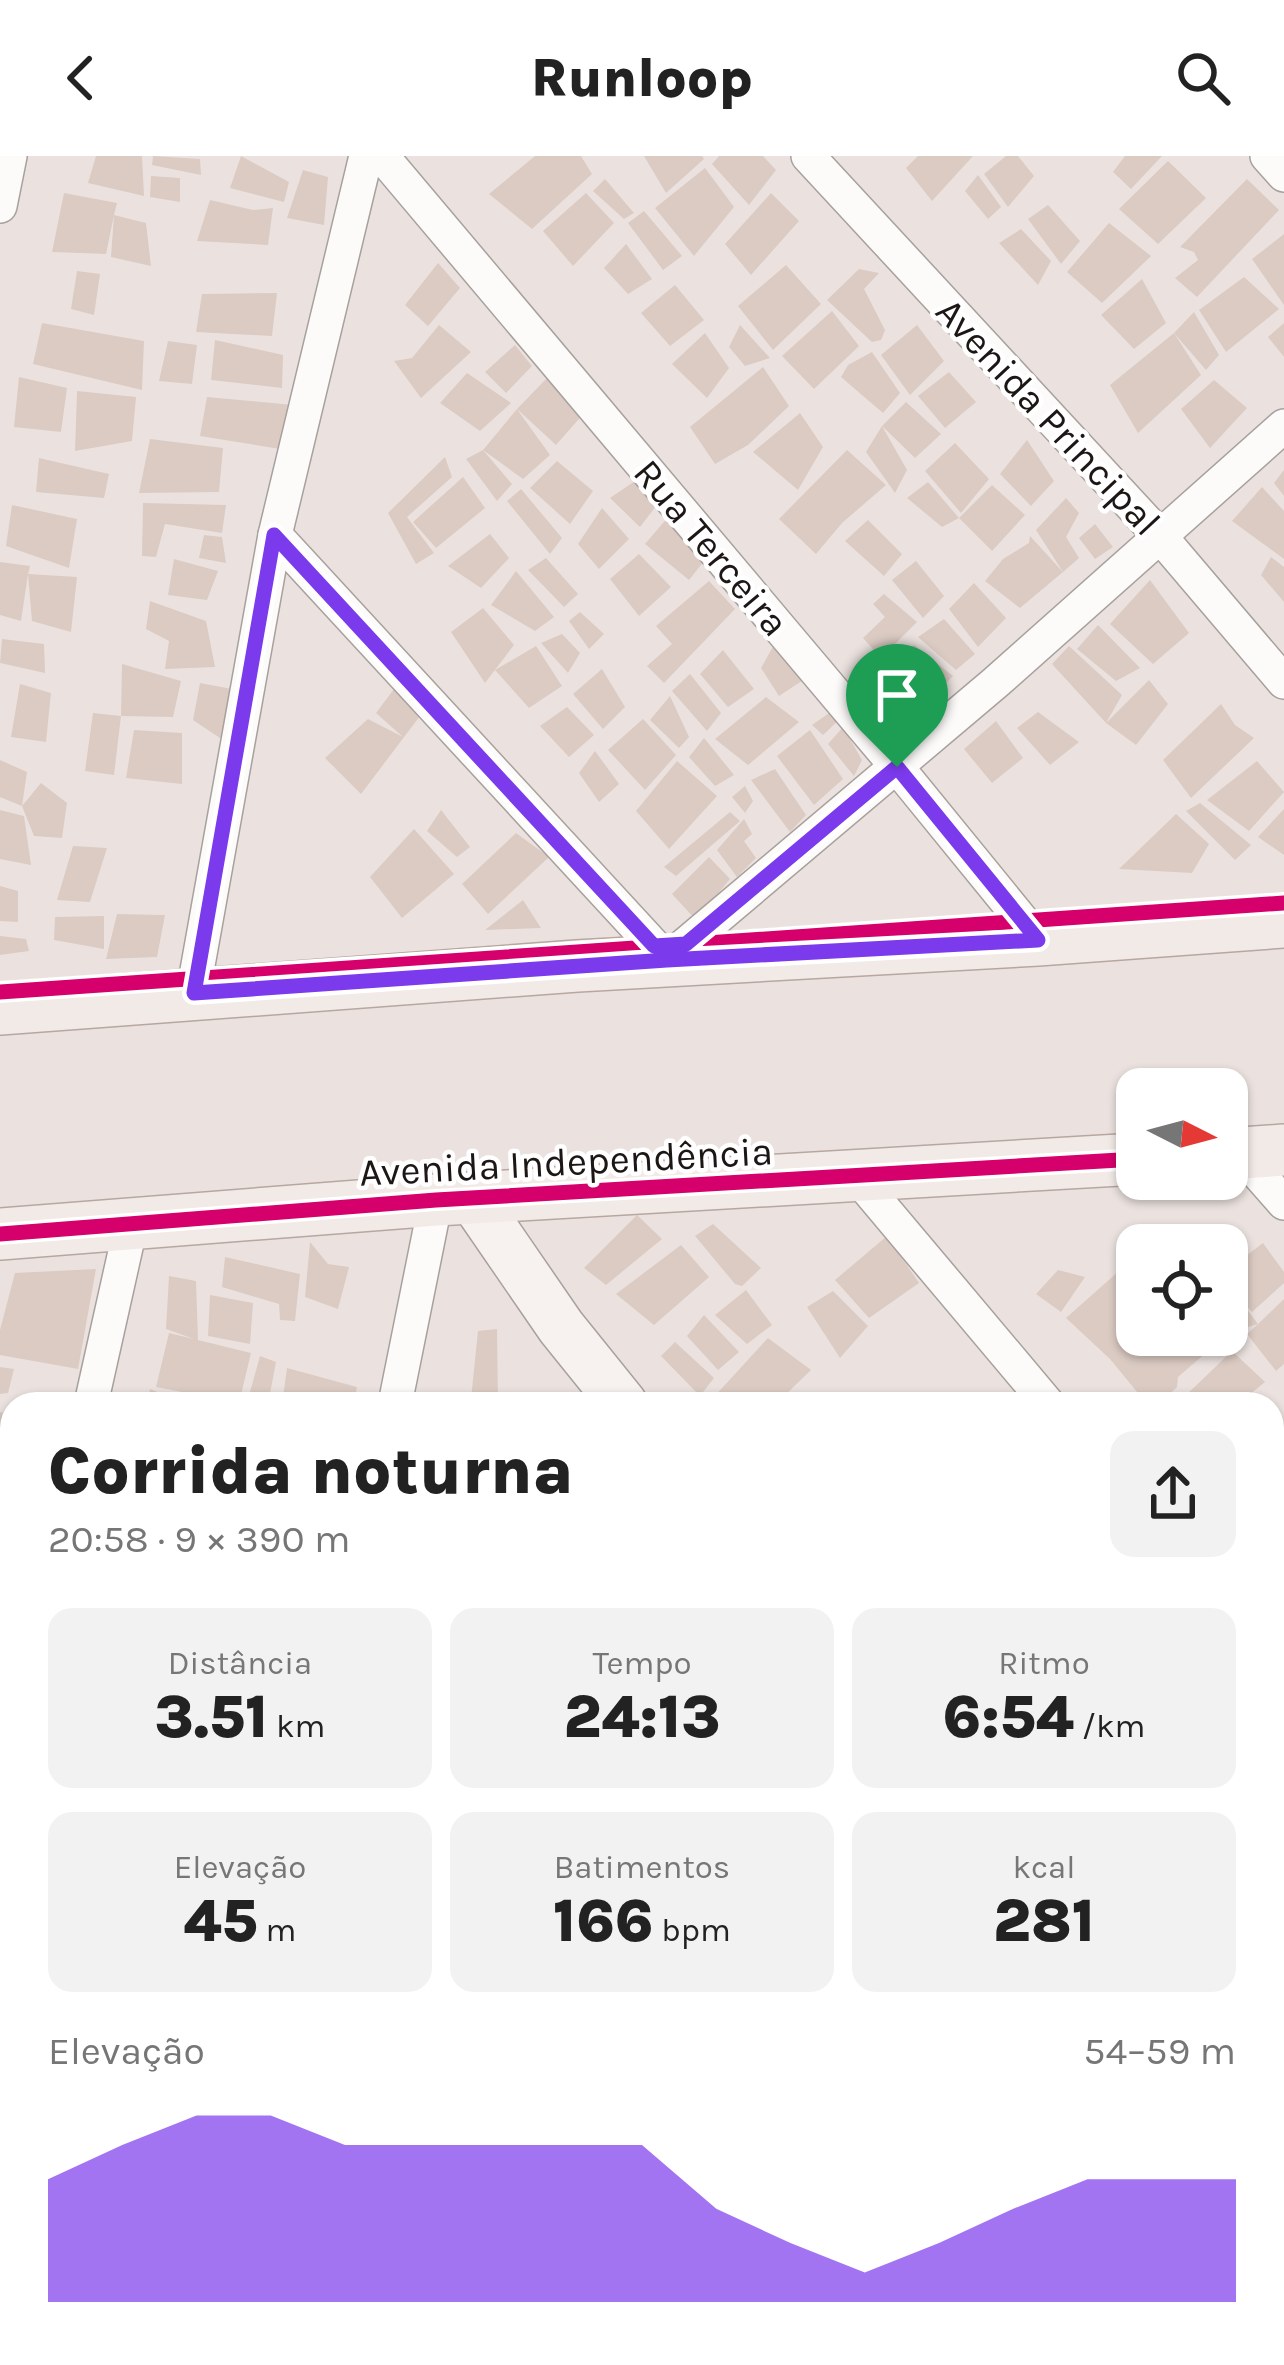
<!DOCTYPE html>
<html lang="pt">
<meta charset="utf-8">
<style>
body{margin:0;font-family:Karla,sans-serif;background:#f2f2f2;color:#222;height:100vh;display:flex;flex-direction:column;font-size:45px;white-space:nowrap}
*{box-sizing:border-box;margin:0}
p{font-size:39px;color:#767676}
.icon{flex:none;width:66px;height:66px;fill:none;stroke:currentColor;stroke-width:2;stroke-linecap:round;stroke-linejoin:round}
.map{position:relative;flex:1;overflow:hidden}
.details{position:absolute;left:0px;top:1236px;width:1284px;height:975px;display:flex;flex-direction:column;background:#fff;border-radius:36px 36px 0 0;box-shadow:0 3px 9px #0004}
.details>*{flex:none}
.needle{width:78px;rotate:96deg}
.fabs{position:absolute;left:1116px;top:912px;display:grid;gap:24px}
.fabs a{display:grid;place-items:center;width:132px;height:132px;border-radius:24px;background:#fff;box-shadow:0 3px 9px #0004;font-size:60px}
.pin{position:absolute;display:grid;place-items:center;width:102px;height:102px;color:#fff;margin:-123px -51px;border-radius:50% 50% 50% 0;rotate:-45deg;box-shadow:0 0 12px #0007}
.pin .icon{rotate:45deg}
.round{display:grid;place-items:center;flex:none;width:126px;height:126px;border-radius:24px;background:#f2f2f2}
.headline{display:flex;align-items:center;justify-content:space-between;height:204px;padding:0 48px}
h1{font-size:66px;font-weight:800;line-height:90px}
.metrics{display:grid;grid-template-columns:repeat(3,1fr);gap:18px;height:204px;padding:12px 48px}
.metrics div{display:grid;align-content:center;border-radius:24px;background:#f2f2f2;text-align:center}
.metrics b{font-size:60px;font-weight:800}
.metrics small{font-size:33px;font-weight:400}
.metrics p{font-size:33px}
.chart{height:336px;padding:24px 48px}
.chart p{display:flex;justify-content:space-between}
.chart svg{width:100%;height:216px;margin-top:12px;fill:#7c3aed;opacity:.7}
header{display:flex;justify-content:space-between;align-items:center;height:156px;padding:0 48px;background:#fff;font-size:54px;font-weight:800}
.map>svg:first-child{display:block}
.building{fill:#dbcbc3}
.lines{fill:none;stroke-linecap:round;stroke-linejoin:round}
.street-casing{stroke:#a7a19e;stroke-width:36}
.secondary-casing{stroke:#a7a19e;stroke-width:51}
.primary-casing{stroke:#b7a7a0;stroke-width:54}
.street{stroke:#fcfbfa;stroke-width:33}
.secondary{stroke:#f7f2f0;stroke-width:48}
.primary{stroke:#f2eae6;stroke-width:51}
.cycleway-casing{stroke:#fff;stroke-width:22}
.cycleway{stroke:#d6006c;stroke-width:15}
.route-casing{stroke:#fff;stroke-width:24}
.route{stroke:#7c3aed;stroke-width:15}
.labels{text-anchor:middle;stroke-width:9;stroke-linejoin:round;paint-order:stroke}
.street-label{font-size:39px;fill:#1c1614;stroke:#fff}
</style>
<header><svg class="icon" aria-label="back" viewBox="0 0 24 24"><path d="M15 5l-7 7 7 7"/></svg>Runloop<svg class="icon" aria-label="search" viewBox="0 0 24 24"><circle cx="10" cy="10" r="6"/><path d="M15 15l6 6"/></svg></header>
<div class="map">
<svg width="1284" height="2209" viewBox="0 0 1284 2209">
<rect width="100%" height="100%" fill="#ebe2df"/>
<!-- building -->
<g class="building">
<path d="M96 0H142L144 40 88 27Z"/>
<path d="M153 0 200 3 201 19 152 9Z"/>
<path d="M241 0 289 26 284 46 230 32Z"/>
<path d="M535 0H581L592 18 532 73 489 38Z"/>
<path d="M644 0H702L704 3 666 37Z"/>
<path d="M719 0H763L776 14 749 49 712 8Z"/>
<path d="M918 0H973L932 45 906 12Z"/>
<path d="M1006 0H1018L1034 20 1008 51 984 18Z"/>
<path d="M1125 0H1162L1131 33 1113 16Z"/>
<path d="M1168 5 1206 42 1158 88 1119 53Z"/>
<path d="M705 12 734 51 694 100 655 52Z"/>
<path d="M303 14 328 21 324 69 287 62Z"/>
<path d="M978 19 1001 51 988 63 965 35Z"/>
<path d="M151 20 180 22V46L150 41Z"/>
<path d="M605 23 634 57 624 63 593 35Z"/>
<path d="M1247 23 1279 54 1197 141 1175 122 1198 104 1194 96 1180 91Z"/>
<path d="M64 37 117 47 114 59 146 67 151 110 111 101 114 59 106 98 52 96Z"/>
<path d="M586 37 614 67 573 110 543 75Z"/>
<path d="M771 37 799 65 751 119 725 88Z"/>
<path d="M210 44 253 54 273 52 268 89 197 85Z"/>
<path d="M1048 49 1080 85 1061 108 1028 63Z"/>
<path d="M644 55 682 100 663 114 628 67Z"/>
<path d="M1109 67 1151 100 1102 147 1067 116Z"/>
<path d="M1021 73 1051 105 1038 129 999 87Z"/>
<path d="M1284 78V149L1252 103Z"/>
<path d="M626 88 652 123 628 138 604 112Z"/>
<path d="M438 107 460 132 428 170 405 149Z"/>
<path d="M786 109 821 148 773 194 738 150Z"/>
<path d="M859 113 879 117 864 133 885 174 881 184 872 186 827 144Z"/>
<path d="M77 115 100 118 94 159 71 153Z"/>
<path d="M1244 121 1279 153 1226 196 1199 154Z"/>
<path d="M1142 123 1166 167 1134 193 1101 159Z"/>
<path d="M675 129 704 164 670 190 641 157Z"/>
<path d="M277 137 272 180 196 176 202 138Z"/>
<path d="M832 155 859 190 814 233 782 200Z"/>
<path d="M1194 156 1219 199 1206 214 1174 177Z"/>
<path d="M42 167 144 185 142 234 33 208Z"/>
<path d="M1284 167V201L1268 181Z"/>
<path d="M439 169 471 196 421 242 394 205 412 202Z"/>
<path d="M740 169 770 202 745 210 729 191Z"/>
<path d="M917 169 944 205 910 239 881 199Z"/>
<path d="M705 177 729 212 707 242 672 208Z"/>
<path d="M1174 177 1201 219 1138 277 1110 229Z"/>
<path d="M215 184 283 199 282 232 211 224Z"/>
<path d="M168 185 197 189 192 228 159 225Z"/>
<path d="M515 189 532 210 506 237 485 216Z"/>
<path d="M872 196 900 237 883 257 841 221 848 209Z"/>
<path d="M763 211 789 250 748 289 715 308 690 271Z"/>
<path d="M949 216 976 246 945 272 918 240Z"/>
<path d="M467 217 511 247 480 275 440 247Z"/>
<path d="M19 221 67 232 61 276 14 271Z"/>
<path d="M547 222 586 255 556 289 517 253 550 299 523 323 483 294 517 253Z"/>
<path d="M1214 224 1247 252 1210 292 1181 253Z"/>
<path d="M77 235 136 241 132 285 75 295Z"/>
<path d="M207 241 293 249 286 294 200 280Z"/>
<path d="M906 246 941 278 915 302 882 270Z"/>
<path d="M800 257 823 291 798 334 753 296Z"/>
<path d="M882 270 907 314 895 337 866 296Z"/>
<path d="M150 283 223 292 219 336 139 337Z"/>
<path d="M1027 284 1054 325 1031 350 1000 318Z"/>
<path d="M955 287 989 323 961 357 925 315Z"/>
<path d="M483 294 512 328 497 345 466 303Z"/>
<path d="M847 294 886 329 842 367 816 398 779 363Z"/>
<path d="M445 301 452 321 407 361 434 397 416 408 388 357Z"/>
<path d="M39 302 109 318 104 342 36 336Z"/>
<path d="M557 305 593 335 570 368 530 332Z"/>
<path d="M1284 314V340L1274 327Z"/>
<path d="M463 321 485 352 436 392 413 366Z"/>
<path d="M641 321 663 341 640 371 610 342Z"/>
<path d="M928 326 959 362 942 371 907 342Z"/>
<path d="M992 329 1025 359 992 395 959 362Z"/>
<path d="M1262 331 1284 355V403L1232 365Z"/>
<path d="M521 333 562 382 550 398 507 345Z"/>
<path d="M1066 342 1079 357 1066 381 1079 402 1063 416 1036 374Z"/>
<path d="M143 347 226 349 222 377 165 368 156 401 142 400Z"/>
<path d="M12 349 77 363 69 412 6 390Z"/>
<path d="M602 352 629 383 599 413 578 388Z"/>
<path d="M669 360 708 400 689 424 645 388Z"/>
<path d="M868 364 902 398 884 420 845 385Z"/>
<path d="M1095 368 1113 391 1095 403 1079 382Z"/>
<path d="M490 378 509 402 481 432 448 410Z"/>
<path d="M204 379 222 381 226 407 199 402Z"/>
<path d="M1030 380 1063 416 1020 452 985 425 1003 403 1029 387Z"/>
<path d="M639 398 671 431 639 460 610 423Z"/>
<path d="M1271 401 1284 411V446L1261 419Z"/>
<path d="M546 402 578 438 564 451 528 414Z"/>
<path d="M174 403 218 415 207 444 168 439Z"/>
<path d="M916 405 944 440 923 462 892 424Z"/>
<path d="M0 406 30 410 28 418 77 421 71 476 32 465 28 418 21 465 0 459Z"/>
<path d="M516 415 554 461 535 475 491 449Z"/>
<path d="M1150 424 1189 477 1153 508 1110 468Z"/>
<path d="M709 425 735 453 664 527 647 510 672 488 656 470Z"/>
<path d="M974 427 1006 462 978 491 949 453Z"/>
<path d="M884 438 917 466 881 502 863 482 885 461 873 448Z"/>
<path d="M150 445 206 465 215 511 165 513 169 485 146 473Z"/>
<path d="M483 452 514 489 485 527 451 476Z"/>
<path d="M580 456 604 478 589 493 569 465Z"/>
<path d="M944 463 975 498 956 514 918 481Z"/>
<path d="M1098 469 1140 512 1116 525 1077 493Z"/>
<path d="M562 478 580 497 568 517 541 487Z"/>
<path d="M780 478 811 519 779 540 761 512Z"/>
<path d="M2 483 44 488 45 517 0 507Z"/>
<path d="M914 489 953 520 928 545 892 504Z"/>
<path d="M536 490 562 530 529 552 495 514Z"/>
<path d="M1069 490 1122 539 1106 567 1149 524 1168 548 1136 589 1106 567 1052 508Z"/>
<path d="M723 494 754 533 728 551 700 518Z"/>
<path d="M122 508 181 525 173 561 121 560Z"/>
<path d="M602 513 625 551 603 573 573 538Z"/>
<path d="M690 518 721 557 707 575 672 535Z"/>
<path d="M400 525 423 556 361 638 325 602 368 563 403 581 376 557Z"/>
<path d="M200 527 232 533 229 588 193 564Z"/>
<path d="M20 528 51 537 46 586 11 581Z"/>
<path d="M670 540 689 581 679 592 650 564Z"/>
<path d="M766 541 799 566 748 609 715 583Z"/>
<path d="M1221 548 1235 569 1254 582 1191 642 1163 604Z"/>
<path d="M567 551 594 579 569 601 540 570Z"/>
<path d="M832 555 841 562 823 579 812 569Z"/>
<path d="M1038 556 1079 586 1050 609 1017 572Z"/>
<path d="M93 557 121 560 114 619 85 615Z"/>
<path d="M643 563 676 599 645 634 608 594Z"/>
<path d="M996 565 1023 602 992 627 964 593Z"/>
<path d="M843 571 862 604 854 620 828 588Z"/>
<path d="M134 574 182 577V628L126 622Z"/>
<path d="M810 574 843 623 814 649 777 600Z"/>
<path d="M704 582 734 619 715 630 689 601Z"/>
<path d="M595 595 619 628 599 646 579 617Z"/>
<path d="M0 604 27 616 22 650 0 641Z"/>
<path d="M677 605 717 640 669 693 636 655Z"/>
<path d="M1257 605 1284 636 1249 675 1207 644Z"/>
<path d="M775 613 806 659 790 676 751 624Z"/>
<path d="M41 627 67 647 62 682 34 680 22 650Z"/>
<path d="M745 630 753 645 745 657 732 641Z"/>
<path d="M1200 647 1251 689 1235 704 1186 655Z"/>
<path d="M1284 653V699L1258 681Z"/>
<path d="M0 654 24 660 31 709 0 703Z"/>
<path d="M441 654 470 691 457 701 427 675Z"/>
<path d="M730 656 740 665 676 720 664 711Z"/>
<path d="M1176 658 1209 688 1192 717 1119 713Z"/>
<path d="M744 663 752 678 744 685 756 702 737 721 717 694Z"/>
<path d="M414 673 454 718 402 762 370 721Z"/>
<path d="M516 677 549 701 488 758 462 728Z"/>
<path d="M73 690 107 692 90 746 57 744Z"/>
<path d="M709 701 730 723 696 764 672 738Z"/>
<path d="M0 730 18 735V766L0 765Z"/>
<path d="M523 744 541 772 485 774Z"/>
<path d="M117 758 165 759 157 801 106 803Z"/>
<path d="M104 760V793L54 784 55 761Z"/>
<path d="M0 780 26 783 29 795 0 799Z"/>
<path d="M637 1059 662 1083 606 1129 584 1112Z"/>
<path d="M713 1068 761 1112 742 1130 735 1128 695 1080Z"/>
<path d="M887 1080 919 1127 869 1162 835 1124Z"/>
<path d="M310 1086 328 1108 349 1111 338 1153 305 1141Z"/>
<path d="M1263 1087 1284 1116V1127L1252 1156 1233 1135 1258 1168 1284 1143V1208L1276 1215 1247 1178 1258 1168 1232 1176 1227 1169V1114Z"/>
<path d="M681 1089 709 1121 654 1169 616 1138Z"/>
<path d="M1137 1099V1176L1133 1180 1147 1184 1153 1179H1194L1207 1196 1178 1221 1177 1231 1159 1248H1147L1110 1203 1066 1162Z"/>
<path d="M225 1101 300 1118 295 1165 280 1164 279 1148 222 1131Z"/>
<path d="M96 1113 78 1213 0 1199V1174L15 1117Z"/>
<path d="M1058 1114 1085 1121 1061 1156 1036 1138Z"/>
<path d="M169 1120 196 1125 198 1184 251 1197 239 1247 156 1231 169 1177 194 1183 166 1173Z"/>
<path d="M746 1134 772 1169 747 1188 715 1159Z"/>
<path d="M833 1135 868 1170 840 1202 807 1151Z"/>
<path d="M210 1139 253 1147 250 1188 208 1180Z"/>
<path d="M704 1159 739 1196 718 1214 687 1180Z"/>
<path d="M497 1173 498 1248H491L471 1243 478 1175Z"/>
<path d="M768 1182 811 1214 776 1248H719L712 1243Z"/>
<path d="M675 1186 714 1222 700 1240 661 1200Z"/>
<path d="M1232 1195 1265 1226 1238 1248H1187L1182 1243Z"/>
<path d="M260 1200 276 1206 268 1248H250L247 1247Z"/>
<path d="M0 1211 14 1213 8 1237 0 1238Z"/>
<path d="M287 1212 357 1231 354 1248H282Z"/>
<path d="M150 1233 187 1248H147Z"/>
<path d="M0 1256 12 1260V1322L0 1320Z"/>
<path d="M1272 1262 1284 1274V1292L1272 1302Z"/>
<path d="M1284 1306V1359L1272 1344V1315Z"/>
<path d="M0 1470 12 1474V1496L7 1520 0 1519Z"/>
<path d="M1284 1834V1881L1277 1888 1272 1881V1846Z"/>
<path d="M0 1987 12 1996V2047L0 2037Z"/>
<path d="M0 2051 8 2057 1 2081H0Z"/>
<path d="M0 2086 12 2094V2132L0 2123Z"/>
<path d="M1272 2131 1284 2143V2159L1272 2162Z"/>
<path d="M61 2199H66L85 2209H53Z"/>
<path d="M799 2199H838L852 2209H790Z"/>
<path d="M960 2199H1009L1015 2209H947Z"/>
<path d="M1191 2199H1248L1242 2209H1180Z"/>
</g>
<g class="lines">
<!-- street casing -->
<g class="street-casing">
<g id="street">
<path d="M382 0 897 611 1038 784"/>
<path d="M808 0 1159 379 1284 526"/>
<path d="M1267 0 1284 19"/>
<path d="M0 50 10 0"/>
<path d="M275 379 667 804 995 527 1284 270"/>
<path d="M193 837 275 379 366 0"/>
<path d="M1240 997 1284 1047"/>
<path d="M857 1021 1048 1248"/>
<path d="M91 1248 131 1069"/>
<path d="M395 1248 436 1044"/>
<path d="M1272 1504 1284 1518"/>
<path d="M1272 1643 1284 1632"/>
<path d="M0 1654 12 1600"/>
<path d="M0 1939 12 1928"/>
<path d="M0 1975 12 1984"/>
<path d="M1272 2055 1284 2045"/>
<path d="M286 2199 298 2209"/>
<path d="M633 2209 644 2199"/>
<path d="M1100 2209 1111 2199"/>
</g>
</g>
<!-- secondary casing -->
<g class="secondary-casing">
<g id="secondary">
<path d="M473 1043 561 1171 623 1248"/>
<path d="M1272 1983 1284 1997"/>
</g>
</g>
<!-- primary casing -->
<g class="primary-casing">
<g id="primary">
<path d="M0 853 577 810 1038 784 1284 766"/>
<path d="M1227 998 1284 994"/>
<path d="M0 1078 436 1044 1137 1003"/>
</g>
</g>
<!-- street -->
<use href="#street" class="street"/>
<!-- secondary -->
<use href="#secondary" class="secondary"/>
<!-- primary -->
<use href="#primary" class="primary"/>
<!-- cycleway casing -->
<g class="cycleway-casing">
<g id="cycleway">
<path d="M0 836 1284 747"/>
<path d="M0 1078 436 1044 1137 1003"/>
</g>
</g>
<!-- cycleway -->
<use href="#cycleway" class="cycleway"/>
</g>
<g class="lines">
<!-- route casing -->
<g class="route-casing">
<path id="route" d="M274 379 654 790 686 788 897 611 1038 784 667 804 194 837Z"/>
</g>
<!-- route -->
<use href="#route" class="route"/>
</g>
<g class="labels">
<!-- street labels -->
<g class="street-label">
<text transform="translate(1049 260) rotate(47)" y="14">Avenida Principal</text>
<text transform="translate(712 391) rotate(50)" y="14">Rua Terceira</text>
<text transform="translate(566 1005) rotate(-3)" y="14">Avenida Independência</text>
</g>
</g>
</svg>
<div class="fabs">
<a><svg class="needle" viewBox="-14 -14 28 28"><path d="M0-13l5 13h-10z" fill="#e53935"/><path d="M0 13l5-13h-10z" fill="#767676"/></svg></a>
<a><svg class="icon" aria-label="locate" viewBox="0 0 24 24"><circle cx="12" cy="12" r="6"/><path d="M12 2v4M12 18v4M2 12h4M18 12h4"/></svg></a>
</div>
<div class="pin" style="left:897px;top:611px;background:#1e9e55"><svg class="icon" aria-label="arrive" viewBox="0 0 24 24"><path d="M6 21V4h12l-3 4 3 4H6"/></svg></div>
<section class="details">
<div class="headline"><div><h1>Corrida noturna</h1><p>20:58 · 9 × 390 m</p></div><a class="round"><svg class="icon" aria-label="share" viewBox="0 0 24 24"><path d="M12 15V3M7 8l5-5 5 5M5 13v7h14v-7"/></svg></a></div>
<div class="metrics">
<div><p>Distância</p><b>3.51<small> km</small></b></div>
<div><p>Tempo</p><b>24:13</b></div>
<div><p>Ritmo</p><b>6:54<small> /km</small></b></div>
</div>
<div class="metrics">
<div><p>Elevação</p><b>45<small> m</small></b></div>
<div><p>Batimentos</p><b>166<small> bpm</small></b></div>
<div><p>kcal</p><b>281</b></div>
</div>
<div class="chart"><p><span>Elevação</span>54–59 m</p>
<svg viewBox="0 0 160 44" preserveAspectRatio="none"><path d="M0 44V19L10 12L20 6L30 6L40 12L50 12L60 12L70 12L80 12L90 25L100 32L110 38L120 32L130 25L140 19L150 19L160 19V44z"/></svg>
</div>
</section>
</div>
